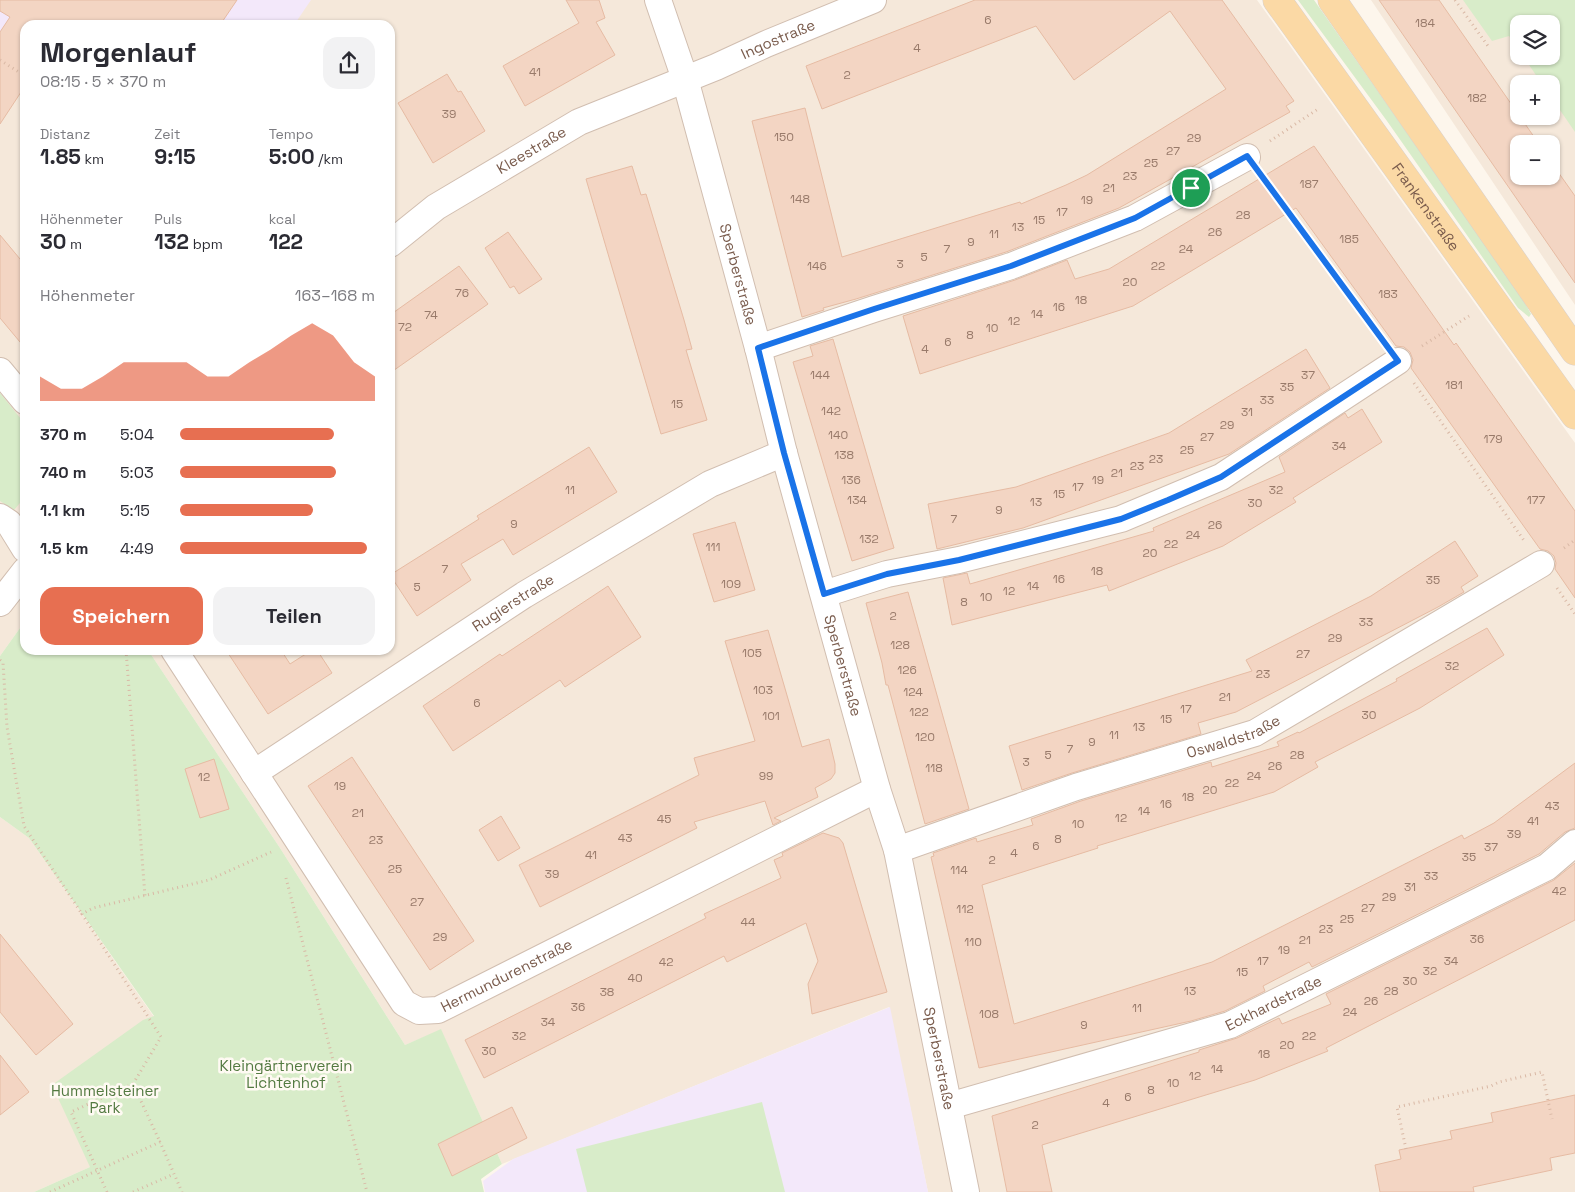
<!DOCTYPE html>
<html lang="de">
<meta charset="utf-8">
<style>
body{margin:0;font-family:"Space Grotesk",sans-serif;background:#f2f2f3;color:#2b2b33;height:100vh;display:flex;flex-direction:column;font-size:19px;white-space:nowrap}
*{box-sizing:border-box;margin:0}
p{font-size:16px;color:#7c7c81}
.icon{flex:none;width:28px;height:28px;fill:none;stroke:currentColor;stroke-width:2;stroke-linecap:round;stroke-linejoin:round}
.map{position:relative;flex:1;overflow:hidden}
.panel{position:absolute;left:20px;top:20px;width:375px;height:635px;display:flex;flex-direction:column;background:#fff;border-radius:15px;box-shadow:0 1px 4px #0004}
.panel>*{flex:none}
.controls{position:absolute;left:1510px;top:15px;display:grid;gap:10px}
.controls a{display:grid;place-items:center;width:50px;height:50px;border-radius:10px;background:#fff;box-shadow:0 1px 4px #0004;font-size:25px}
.pin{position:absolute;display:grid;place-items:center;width:42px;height:42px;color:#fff;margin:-21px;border:2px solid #fff;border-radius:50%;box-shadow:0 1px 5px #0007}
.round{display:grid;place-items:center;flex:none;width:52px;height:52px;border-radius:15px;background:#f2f2f3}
.overview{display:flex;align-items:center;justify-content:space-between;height:85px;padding:0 20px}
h1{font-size:28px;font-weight:700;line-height:38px}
.figures{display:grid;grid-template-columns:repeat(3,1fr);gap:8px;height:85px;padding:5px 20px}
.figures div{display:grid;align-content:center}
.figures b{font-size:21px;font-weight:700}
.figures small{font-size:14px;font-weight:400}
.figures p{font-size:14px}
.chart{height:140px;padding:10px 20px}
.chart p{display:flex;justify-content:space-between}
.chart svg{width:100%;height:90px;margin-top:5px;fill:#e76f51;opacity:.7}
.button{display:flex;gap:10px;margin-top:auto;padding:10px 20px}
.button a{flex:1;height:58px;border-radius:15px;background:#e76f51;color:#fff;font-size:20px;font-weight:700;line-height:58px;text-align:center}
.button a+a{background:#f2f2f3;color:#2b2b33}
ul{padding:0 20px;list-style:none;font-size:16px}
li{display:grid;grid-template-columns:80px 60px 1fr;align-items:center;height:38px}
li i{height:12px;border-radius:6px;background:#e76f51}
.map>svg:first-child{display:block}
.residential{fill:#f5e8da;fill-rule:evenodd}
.education{fill:#f3e8fa}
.green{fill:#d8ecc9}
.building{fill:#f3d5c3;stroke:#e6bba3}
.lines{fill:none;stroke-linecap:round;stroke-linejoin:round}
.minor-casing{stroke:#d1beb0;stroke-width:28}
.primary-casing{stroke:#dad1cd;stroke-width:29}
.path{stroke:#d9b8a5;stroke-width:3;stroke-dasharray:1 4;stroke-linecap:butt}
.minor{stroke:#fff;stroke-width:26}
.primary{stroke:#fbd9a5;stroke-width:28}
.route-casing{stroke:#fff;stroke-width:10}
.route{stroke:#1a73e8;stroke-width:6}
.labels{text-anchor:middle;stroke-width:5;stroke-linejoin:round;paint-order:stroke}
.number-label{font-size:12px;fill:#987a6a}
.street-label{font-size:15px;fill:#7a5c4d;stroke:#fffaf3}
.park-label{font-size:15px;fill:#537a41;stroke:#fffaf3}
</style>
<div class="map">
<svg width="1575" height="1192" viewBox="0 0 1575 1192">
<rect width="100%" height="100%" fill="#fdf6ec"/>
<!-- residential -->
<g class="residential">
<path d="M0 0H1257L1575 443V1192H928L889 1007 502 1164 441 1030 405 1045 280 848 148 650H390V25H25V621L0 656Z"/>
<path d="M1371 0H1575V305ZM1519 24H1551V56H1519ZM1519 84H1551V116H1519ZM1519 144H1551V176H1519Z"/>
<path d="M0 817 29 838 154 1017 143 1021 90 1167 34 1192H0Z"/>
</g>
<!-- education -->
<g class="education">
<path d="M0 0H311L294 25H25L0 49Z"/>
<path d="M890 1007 928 1192H485L483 1181 513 1159Z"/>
</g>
<!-- green -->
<g class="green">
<path d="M1298 0H1314L1521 296 1531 314 1529 317 1518 308 1387 121Z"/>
<path d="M1463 0H1575V132L1551 97V84H1542L1523 56H1551V24H1519V50L1509 36 1492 41Z"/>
<path d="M0 393 25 424V497L14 510 0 501Z"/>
<path d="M25 621V650H148L280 848 405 1045 441 1029 502 1164 481 1179 484 1192H34L90 1167 52 1085 143 1020 154 1016 29 838 0 817V656Z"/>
<path d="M762 1102 785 1192H587L576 1149Z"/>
</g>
<!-- building -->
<g class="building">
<path d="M0 0H237L220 25H25V86L0 124V32L10 17 0 11Z"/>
<path d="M566 0H599L605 18 596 22 615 55 525 106 503 66 579 23Z"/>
<path d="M975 0H1222L1294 101 1286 106 1290 112 1119 208 1006 252 856 299 823 308 824 310 802 317 752 121 805 108 842 257 1020 202 1021 204 1066 185 1087 175 1226 89 1170 11 1074 80 1036 26 822 109 806 66Z"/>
<path d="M1379 0H1439L1539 144H1519V176H1551V162L1575 196V283Z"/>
<path d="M447 74 458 92 461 91 485 131 433 163 398 103Z"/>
<path d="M1314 146 1454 345 1456 343 1575 511V598L1555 569 1556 563 1554 556 1548 551 1540 549 1411 368 1413 360 1410 352 1404 347 1396 346 1391 339 1296 208 1133 306 920 374 903 316 1015 280 1067 260 1075 279 1109 269Z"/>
<path d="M632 166 641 195 646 194 684 320 692 349 686 350 707 420 661 434 586 179Z"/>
<path d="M508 232 542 279 519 294 514 286 510 288 485 248Z"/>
<path d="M0 235 25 265V348L0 318Z"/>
<path d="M459 266 488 304 390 373V315Z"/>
<path d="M833 339 894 548 852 561 793 362 813 356 810 346Z"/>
<path d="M1306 349 1330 388 1229 454 1023 528 937 549 928 504 1016 487 1169 433Z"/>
<path d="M1362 409 1382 442 1293 498 1296 502 1223 546 1109 591 1107 585 952 625 943 578 967 573 970 584 1154 531 1153 528 1285 472 1279 457 1345 413 1348 418Z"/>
<path d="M589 447 617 492 513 555 503 539 461 564 471 580 417 616 390 575 479 519 477 516Z"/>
<path d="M735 522 755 590 714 602 693 534Z"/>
<path d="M1455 541 1478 576 1461 587 1464 592 1438 607 1236 712 1198 723 1201 734 1072 773 1022 790 1009 746 1252 671 1246 660 1371 596Z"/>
<path d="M608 586 641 637 565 687 560 680 453 751 423 706 500 654 502 656Z"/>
<path d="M908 592 969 809 925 824 888 685H886L882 663 866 603Z"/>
<path d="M1487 628 1504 655 1420 708 1315 762 1318 767 1274 792 1097 846 1098 848 982 885 1014 1024 1212 962 1462 835 1464 839 1494 823 1575 763V828L1565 832 1539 854 1312 967 1309 962 1263 986 1265 991 1225 1011 1191 1021 979 1068 931 857 934 856 933 853 976 838 977 842 1033 825 1031 819 1081 801 1211 762 1212 767 1279 746 1277 742 1298 732 1299 733 1397 681 1396 679Z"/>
<path d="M768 630 802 747 829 739 835 764V773L831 779 815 788 818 797 774 818 781 821 773 825 765 801 694 822 697 828 540 907 519 865 699 775 694 758 755 741 725 641Z"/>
<path d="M226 650H281L290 664 312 650H317L332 673 268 714Z"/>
<path d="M352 757 474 941 430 970 308 786Z"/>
<path d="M214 759 229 809 200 818 185 769Z"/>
<path d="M501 816 520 848 498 861 479 830Z"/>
<path d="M823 833 839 838 843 843 887 992 812 1014 808 984 818 961 806 923 727 962 724 956 484 1078 465 1040 706 918 704 914 781 878 774 860 783 856 782 853Z"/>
<path d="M1575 863V920L1326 1048 1328 1051 1255 1080 1042 1145 1052 1192H1007L992 1116 1199 1052V1050L1237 1038 1279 1018 1282 1024 1331 1004 1326 994 1554 880Z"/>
<path d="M0 934 73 1024 36 1055 0 1012Z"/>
<path d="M0 1055 29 1092 0 1115Z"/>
<path d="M1575 1095V1153L1550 1158 1552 1170 1473 1187 1474 1192H1380L1375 1165 1401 1159 1399 1150 1452 1139 1450 1131 1493 1122 1491 1113Z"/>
<path d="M512 1107 527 1138 452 1176 438 1144Z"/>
</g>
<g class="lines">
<!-- minor casing -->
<g class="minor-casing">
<g id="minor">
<path id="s1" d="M658 0 685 79 758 348 784 453 877 789 897 850 966 1192"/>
<path id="s2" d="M390 244 436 207 579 122 716 67 766 44 873 0"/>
<path d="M758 348 874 309 1011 266 1135 218 1247 157"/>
<path d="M0 371 25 401"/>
<path d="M0 517 9 523 25 549"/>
<path d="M824 594 887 574 959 560 1121 519 1221 477 1398 361"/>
<path d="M0 603 25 571"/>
<path id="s3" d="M174 650 404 1003 419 1011 438 1010 877 789"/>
<path id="s4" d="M254 773 524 595 710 484 784 453"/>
<path id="s5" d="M897 850 1076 787 1255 733 1541 564"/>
<path id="s6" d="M949 1106 1230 1025 1547 867 1575 843"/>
</g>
</g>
<!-- primary casing -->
<g class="primary-casing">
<g id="primary">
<path id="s7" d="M1277 0 1575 415"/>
<path d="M1332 0 1575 351"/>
</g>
</g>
<!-- path -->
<g class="path">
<path d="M1455 0 1488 46"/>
<path d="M0 60 25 76"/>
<path d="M1270 141 1318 109"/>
<path d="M1264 180 1381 338"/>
<path d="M1422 346 1469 316"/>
<path d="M1414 383 1525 542"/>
<path d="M1564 548 1575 540"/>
<path d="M1557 588 1575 614"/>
<path d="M126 650 145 896"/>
<path d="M0 660 3 663 7 727 24 826 82 914"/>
<path d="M286 878 367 1192"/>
<path d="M133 1084 161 1037 82 914 93 908 209 880 271 852"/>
<path d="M1406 1149 1397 1107 1491 1086 1499 1082 1542 1072 1552 1119"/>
<path d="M50 1192 160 1142 182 1192"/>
<path d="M107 1192 71 1112 133 1084 160 1142"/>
<path d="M133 1192 174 1174"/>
</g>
<!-- minor -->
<use href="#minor" class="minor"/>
<!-- primary -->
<use href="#primary" class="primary"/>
</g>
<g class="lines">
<!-- route casing -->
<g class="route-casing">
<path id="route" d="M1247 156 1398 361 1221 477 1168 500 1121 519 959 560 887 574 824 594 784 453 758 348 874 309 1011 266 1135 218Z"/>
</g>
<!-- route -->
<use href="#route" class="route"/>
</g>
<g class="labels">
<!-- number labels -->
<g class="number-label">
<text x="988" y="24">6</text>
<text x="1425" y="27">184</text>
<text x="917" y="52">4</text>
<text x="535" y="76">41</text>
<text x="847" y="79">2</text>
<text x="1477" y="102">182</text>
<text x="449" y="118">39</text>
<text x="784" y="141">150</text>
<text x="1194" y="142">29</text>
<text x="1173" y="155">27</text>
<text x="1151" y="167">25</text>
<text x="1130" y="180">23</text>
<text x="1309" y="188">187</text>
<text x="1109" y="192">21</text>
<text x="800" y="203">148</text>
<text x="1087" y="204">19</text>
<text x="1062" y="216">17</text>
<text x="1243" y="219">28</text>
<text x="1039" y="224">15</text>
<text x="1018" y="231">13</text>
<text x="1215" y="236">26</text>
<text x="994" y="238">11</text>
<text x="1349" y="243">185</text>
<text x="971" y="246">9</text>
<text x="947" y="253">7</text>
<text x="1186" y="253">24</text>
<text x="924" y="261">5</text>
<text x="900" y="268">3</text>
<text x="817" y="270">146</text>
<text x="1158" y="270">22</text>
<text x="1130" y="286">20</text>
<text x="462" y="297">76</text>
<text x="1388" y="298">183</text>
<text x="1081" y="304">18</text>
<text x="1059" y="311">16</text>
<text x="1037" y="318">14</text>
<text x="431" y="319">74</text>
<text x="1014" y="325">12</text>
<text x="405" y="331">72</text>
<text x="992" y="332">10</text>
<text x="970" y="339">8</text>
<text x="948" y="346">6</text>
<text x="925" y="353">4</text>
<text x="820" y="379">144</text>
<text x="1308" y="379">37</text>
<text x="1454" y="389">181</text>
<text x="1287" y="391">35</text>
<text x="1267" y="404">33</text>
<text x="677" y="408">15</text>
<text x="831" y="415">142</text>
<text x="1247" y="416">31</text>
<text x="1227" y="429">29</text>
<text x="838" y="439">140</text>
<text x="1207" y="441">27</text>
<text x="1493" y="443">179</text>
<text x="1339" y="450">34</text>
<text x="1187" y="454">25</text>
<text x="844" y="459">138</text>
<text x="1156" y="463">23</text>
<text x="1137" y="470">23</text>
<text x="1117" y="477">21</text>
<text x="851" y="484">136</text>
<text x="1098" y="484">19</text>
<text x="1078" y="491">17</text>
<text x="570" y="494">11</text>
<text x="1276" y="494">32</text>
<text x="1059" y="498">15</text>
<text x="857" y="504">134</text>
<text x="1536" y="504">177</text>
<text x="1036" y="506">13</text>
<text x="1255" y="507">30</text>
<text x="999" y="514">9</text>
<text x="954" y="523">7</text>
<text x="514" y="528">9</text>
<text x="1215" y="529">26</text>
<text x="1193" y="539">24</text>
<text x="869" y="543">132</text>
<text x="1171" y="548">22</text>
<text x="713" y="551">111</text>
<text x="1150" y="557">20</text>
<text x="445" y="573">7</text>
<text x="1097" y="575">18</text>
<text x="1059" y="583">16</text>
<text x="1433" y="584">35</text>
<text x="731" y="588">109</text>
<text x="1033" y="590">14</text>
<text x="417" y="591">5</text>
<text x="1009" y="595">12</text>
<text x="986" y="601">10</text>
<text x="964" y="606">8</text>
<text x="893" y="620">2</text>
<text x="1366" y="626">33</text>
<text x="1335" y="642">29</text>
<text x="900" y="649">128</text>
<text x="752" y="657">105</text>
<text x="1303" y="658">27</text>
<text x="1452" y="670">32</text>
<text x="907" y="674">126</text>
<text x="1263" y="678">23</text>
<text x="763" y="694">103</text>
<text x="913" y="696">124</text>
<text x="1225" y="701">21</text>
<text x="477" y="707">6</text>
<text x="1186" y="713">17</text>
<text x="919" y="716">122</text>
<text x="1369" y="719">30</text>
<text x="771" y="720">101</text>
<text x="1166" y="723">15</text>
<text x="1139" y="731">13</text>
<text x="1114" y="739">11</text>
<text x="925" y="741">120</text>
<text x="1092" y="746">9</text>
<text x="1070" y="753">7</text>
<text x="1048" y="759">5</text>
<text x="1297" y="759">28</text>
<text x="1026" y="766">3</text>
<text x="1275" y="770">26</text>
<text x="934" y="772">118</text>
<text x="766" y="780">99</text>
<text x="1254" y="780">24</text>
<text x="204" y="781">12</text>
<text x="1232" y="787">22</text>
<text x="340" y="790">19</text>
<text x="1210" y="794">20</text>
<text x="1188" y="801">18</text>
<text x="1166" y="808">16</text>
<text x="1552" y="810">43</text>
<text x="1144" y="815">14</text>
<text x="358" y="817">21</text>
<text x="1121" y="822">12</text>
<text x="664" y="823">45</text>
<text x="1533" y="825">41</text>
<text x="1078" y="828">10</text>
<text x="1514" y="838">39</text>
<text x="625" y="842">43</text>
<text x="1058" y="843">8</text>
<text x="376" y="844">23</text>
<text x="1036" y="850">6</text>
<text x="1491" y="851">37</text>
<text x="1014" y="857">4</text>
<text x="591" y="859">41</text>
<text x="1469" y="861">35</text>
<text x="992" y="864">2</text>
<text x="395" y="873">25</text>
<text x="959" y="874">114</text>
<text x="552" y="878">39</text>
<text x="1431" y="880">33</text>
<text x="1410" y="891">31</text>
<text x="1559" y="895">42</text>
<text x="1389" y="901">29</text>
<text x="417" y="906">27</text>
<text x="1368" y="912">27</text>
<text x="965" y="913">112</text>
<text x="1347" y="923">25</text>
<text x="748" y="926">44</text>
<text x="1326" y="933">23</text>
<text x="440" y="941">29</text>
<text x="1477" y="943">36</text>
<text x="1305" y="944">21</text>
<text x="973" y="946">110</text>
<text x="1284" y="954">19</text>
<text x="1263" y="965">17</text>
<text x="1451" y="965">34</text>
<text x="666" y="966">42</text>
<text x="1430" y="975">32</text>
<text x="1242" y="976">15</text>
<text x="635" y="982">40</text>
<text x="1410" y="985">30</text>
<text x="1190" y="995">13</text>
<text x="1391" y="995">28</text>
<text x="607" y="996">38</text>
<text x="1371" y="1005">26</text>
<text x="578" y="1011">36</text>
<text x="1137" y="1012">11</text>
<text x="1350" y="1016">24</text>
<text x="989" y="1018">108</text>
<text x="548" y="1026">34</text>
<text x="1084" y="1029">9</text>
<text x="519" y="1040">32</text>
<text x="1309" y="1040">22</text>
<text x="1287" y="1049">20</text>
<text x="489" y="1055">30</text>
<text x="1264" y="1058">18</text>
<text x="1217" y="1073">14</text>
<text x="1195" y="1080">12</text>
<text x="1173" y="1087">10</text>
<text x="1151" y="1094">8</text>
<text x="1128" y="1101">6</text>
<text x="1106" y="1107">4</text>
<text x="1035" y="1129">2</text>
</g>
<!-- street labels -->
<g class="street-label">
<text dy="5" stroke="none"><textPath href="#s2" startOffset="441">Ingostraße</textPath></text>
<text dy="5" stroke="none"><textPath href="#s2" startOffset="170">Kleestraße</textPath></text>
<text dy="5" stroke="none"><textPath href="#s7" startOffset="255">Frankenstraße</textPath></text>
<text dy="5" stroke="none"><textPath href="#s1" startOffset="286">Sperberstraße</textPath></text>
<text dy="5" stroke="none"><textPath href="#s4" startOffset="310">Rugierstraße</textPath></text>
<text dy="5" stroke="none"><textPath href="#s1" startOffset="691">Sperberstraße</textPath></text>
<text dy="5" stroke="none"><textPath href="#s5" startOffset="355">Oswaldstraße</textPath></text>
<text dy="5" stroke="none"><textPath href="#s3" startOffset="534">Hermundurenstraße</textPath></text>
<text dy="5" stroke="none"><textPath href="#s6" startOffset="341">Eckhardstraße</textPath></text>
<text dy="5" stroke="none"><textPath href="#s1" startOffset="1096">Sperberstraße</textPath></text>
</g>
<!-- park labels -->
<g class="park-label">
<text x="286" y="1071">Kleingärtnerverein<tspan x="286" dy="17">Lichtenhof</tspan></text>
<text x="105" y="1096">Hummelsteiner<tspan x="105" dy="17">Park</tspan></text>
</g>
</g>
</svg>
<div class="controls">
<a><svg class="icon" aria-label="layers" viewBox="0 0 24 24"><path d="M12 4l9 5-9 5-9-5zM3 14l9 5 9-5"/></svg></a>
<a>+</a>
<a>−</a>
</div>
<div class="pin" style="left:1191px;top:188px;background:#1e9e55"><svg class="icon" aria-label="arrive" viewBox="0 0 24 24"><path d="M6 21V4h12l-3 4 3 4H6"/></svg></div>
<section class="panel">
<div class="overview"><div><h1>Morgenlauf</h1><p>08:15 · 5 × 370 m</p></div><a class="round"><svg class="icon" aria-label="share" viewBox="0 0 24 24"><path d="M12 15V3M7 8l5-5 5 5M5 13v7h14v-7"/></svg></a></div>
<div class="figures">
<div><p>Distanz</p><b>1.85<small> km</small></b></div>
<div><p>Zeit</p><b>9:15</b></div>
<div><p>Tempo</p><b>5:00<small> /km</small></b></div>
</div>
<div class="figures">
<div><p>Höhenmeter</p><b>30<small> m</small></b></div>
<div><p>Puls</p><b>132<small> bpm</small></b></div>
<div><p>kcal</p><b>122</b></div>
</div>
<div class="chart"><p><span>Höhenmeter</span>163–168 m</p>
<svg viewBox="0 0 160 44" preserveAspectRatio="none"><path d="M0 44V32L10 38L20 38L30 32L40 25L50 25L60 25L70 25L80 32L90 32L100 25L110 19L120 12L130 6L140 12L150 25L160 32V44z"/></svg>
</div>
<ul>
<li><b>370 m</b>5:04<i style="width:79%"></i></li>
<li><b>740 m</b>5:03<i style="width:80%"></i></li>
<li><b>1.1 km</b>5:15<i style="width:68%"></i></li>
<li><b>1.5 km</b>4:49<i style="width:96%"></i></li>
</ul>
<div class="button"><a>Speichern</a><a>Teilen</a></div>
</section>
</div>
